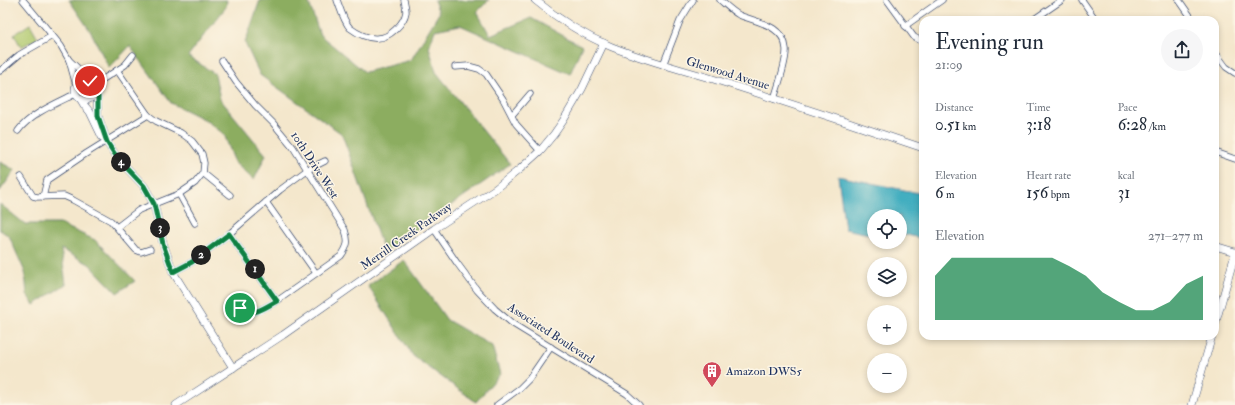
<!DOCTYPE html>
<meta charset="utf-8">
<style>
body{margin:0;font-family:"IM FELL Double Pica",serif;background:#f6f6f7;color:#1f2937;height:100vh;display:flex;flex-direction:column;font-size:15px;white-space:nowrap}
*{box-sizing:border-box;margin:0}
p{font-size:13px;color:#747a83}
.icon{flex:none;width:22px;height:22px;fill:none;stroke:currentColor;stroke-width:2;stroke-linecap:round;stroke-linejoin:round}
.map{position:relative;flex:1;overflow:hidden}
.drawer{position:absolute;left:919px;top:16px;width:300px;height:324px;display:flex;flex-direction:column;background:#fff;border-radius:12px;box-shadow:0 2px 6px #0003}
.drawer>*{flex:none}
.controls{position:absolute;left:867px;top:209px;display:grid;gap:8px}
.controls a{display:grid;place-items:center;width:40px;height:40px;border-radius:50%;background:#fff;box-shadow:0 2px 6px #0003;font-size:20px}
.pin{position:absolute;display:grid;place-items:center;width:34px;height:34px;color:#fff;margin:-17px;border:2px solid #fff;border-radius:50%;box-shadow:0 1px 4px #0007}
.km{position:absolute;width:20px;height:20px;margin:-10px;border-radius:50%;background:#222;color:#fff;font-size:11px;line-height:20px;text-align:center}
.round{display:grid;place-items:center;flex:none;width:42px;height:42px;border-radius:21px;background:#f6f6f7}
.overview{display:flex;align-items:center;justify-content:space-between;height:68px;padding:0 16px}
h1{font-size:22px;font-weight:600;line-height:30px}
.figures{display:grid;grid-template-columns:repeat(3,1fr);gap:6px;height:68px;padding:4px 16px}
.figures div{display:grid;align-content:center}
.figures b{font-size:17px;font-weight:600}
.figures small{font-size:11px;font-weight:400}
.figures p{font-size:11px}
.chart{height:112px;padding:8px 16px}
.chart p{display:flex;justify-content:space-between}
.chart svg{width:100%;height:72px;margin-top:4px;fill:#0b8043;opacity:.7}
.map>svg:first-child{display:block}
.green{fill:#b0c96e;stroke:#667c66}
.forest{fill:#8cad61;stroke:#546e60}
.water{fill:#42aec0;stroke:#2e6e8f}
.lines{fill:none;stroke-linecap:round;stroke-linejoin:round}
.minor-casing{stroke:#3c4b6e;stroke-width:7}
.tertiary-casing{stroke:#3c4b6e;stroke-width:8}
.minor{stroke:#fff;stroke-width:5.5}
.tertiary{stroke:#fff;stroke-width:7}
.route-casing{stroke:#fff;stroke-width:8}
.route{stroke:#0b8043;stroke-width:5}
.labels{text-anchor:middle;stroke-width:3;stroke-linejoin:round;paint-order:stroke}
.street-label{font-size:12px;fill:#1b2f5e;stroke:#fcf5e5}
.poi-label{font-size:12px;fill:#1b2f5e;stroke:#fcf5e5;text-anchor:start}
</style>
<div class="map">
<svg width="1235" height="405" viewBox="0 0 1235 405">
<rect width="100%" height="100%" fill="#fcf5e5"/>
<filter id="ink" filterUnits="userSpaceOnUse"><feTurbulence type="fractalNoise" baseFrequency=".025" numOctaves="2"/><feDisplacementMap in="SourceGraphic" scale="8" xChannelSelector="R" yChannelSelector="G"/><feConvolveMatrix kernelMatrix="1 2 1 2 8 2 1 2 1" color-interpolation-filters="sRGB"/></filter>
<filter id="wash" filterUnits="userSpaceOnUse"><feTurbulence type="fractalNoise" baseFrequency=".012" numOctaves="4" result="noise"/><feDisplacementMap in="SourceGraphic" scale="16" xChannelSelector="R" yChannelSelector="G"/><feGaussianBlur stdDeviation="0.9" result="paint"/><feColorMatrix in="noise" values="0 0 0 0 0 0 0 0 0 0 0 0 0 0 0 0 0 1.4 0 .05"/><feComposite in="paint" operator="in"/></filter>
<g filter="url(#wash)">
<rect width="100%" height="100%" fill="#f4e7cc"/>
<!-- green -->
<path class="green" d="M30 24 38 38 21 47 14 34Z"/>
<!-- forest -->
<g class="forest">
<path d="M69 0H227L226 7 188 56 215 74 220 99 266 155 254 180 235 163 224 134 205 120 171 103 130 46 109 68 91 32Z"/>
<path d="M260 0H308L320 35 365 72 411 60 439 13 434 0H489L477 12 490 35 531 18 582 46 570 74 460 25 435 30 429 47 436 72 510 164 384 252 342 134 260 75 245 43Z"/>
<path d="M0 162 15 170 0 191Z"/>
<path d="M0 204 25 224H60L95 240 135 281 117 293 89 264 61 249 66 284 34 305 27 295 25 272 9 236 0 230Z"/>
<path d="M404 260 447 320 492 346 500 374 476 402 413 356 368 286Z"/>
</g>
<!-- water -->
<path class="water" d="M838 176 923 194V239L900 233V216H874V235L845 229Z"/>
</g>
<g filter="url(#ink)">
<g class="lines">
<!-- minor casing -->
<g class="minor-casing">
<g id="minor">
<path d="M23 0 61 46 69 60 76 85"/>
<path d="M337 0C340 8 344 22 350 28 358 34 368 39 378 38 389 38 404 24 406 12 406 8 405 4 404 0"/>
<path d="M720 0C726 5 732 11 739 15 756 22 784 25 786 49 787 61 778 86 774 99"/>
<path d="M887 0 914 37 923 42"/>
<path d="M1082 0 1096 20"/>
<path d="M1179 0 1193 20"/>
<path d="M1033 20 1062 0"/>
<path d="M905 26 942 0"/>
<path d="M1215 52 1226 67 1235 73"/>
<path d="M69 60 83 73 90 81"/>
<path d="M222 61 236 82 255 105 273 123 293 147 345 230C349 242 348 246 341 256L277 301C258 311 245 322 232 297"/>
<path d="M663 65 680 21 693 0"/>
<path d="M455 67 468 66 479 69 486 74 503 99 516 124 540 151"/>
<path d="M117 70 148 115 156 121 181 133 192 141 202 154 204 163 203 173 230 195"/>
<path d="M0 71 19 55 52 36"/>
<path d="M94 85 125 65 133 55"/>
<path d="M512 115 530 94"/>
<path d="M18 131C30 114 57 103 75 94"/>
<path d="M1215 152 1235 159"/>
<path d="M21 177 33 196 37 197 64 196 73 200 111 221 136 250 141 252 150 249"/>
<path d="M179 194 195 223"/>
<path d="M43 197 47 180 87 153 148 115"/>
<path d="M266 202 316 273"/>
<path d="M117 227 139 210 179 194 195 183 203 173"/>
<path d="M434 229 457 263 477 290 495 309 513 324 627 394 639 405"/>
<path d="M229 234 277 301"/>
<path d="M173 272 192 262 229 234 280 190 307 170 325 161"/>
<path d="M497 405 520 388 529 379 551 347"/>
</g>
</g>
<!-- tertiary casing -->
<g class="tertiary-casing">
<g id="tertiary">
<path d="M535 0C557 18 585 36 612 47 645 60 679 69 713 79 783 101 853 124 923 148"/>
<circle cx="85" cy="90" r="10"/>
<path d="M95 91 97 97 98 116 107 142 114 153 125 166 144 186 154 204 163 243 173 272 233 368"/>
<path d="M81 100 84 105 90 112 102 137"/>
<path d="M1215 246 1235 252"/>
<path d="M1215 325 1235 254"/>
<path d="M176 405 283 335 434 229 495 189 520 169 540 151 554 134 563 121 582 89 604 43"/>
<path d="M1192 405 1212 336"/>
</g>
</g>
<!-- minor -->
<use href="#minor" class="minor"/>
<!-- tertiary -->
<use href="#tertiary" class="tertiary"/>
</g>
</g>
<g class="lines" filter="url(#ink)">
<!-- route casing -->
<g class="route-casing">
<path id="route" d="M90 81 93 84 95 88 98 97V116L107 142 114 153 125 166 144 186 154 204 163 244 173 272 192 262 229 234 277 301C263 308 255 317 240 308"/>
</g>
<!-- route -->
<use href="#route" class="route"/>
</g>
<!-- icons -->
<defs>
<g id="building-pin" transform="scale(1)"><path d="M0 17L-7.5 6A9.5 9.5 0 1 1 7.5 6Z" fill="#d1495b" stroke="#fcf5e5"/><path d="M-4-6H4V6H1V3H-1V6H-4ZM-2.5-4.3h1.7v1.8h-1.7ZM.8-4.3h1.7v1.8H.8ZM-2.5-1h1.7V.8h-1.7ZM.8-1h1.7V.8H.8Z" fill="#fff"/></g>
</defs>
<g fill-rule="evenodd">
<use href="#building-pin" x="712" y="371"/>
</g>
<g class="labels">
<!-- street labels -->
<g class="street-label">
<text transform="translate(728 73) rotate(17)" y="4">Glenwood Avenue</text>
<text transform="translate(315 165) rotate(57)" y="4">10th Drive West</text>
<text transform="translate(406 236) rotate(-35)" y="4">Merrill Creek Parkway</text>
<text transform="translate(551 333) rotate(33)" y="4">Associated Boulevard</text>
</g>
<!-- poi labels -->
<g class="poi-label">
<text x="726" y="375">Amazon DWS5</text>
</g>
</g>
</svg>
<div class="controls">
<a><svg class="icon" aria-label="locate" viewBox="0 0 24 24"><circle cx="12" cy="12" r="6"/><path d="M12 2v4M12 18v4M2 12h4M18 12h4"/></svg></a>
<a><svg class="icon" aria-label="layers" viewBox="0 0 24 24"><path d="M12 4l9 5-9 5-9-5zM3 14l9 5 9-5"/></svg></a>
<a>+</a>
<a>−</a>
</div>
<div class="pin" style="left:240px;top:308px;background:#1e9e55"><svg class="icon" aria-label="arrive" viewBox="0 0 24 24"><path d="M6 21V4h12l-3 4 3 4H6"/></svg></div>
<div class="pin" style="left:90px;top:81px;background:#d93025"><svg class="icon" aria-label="check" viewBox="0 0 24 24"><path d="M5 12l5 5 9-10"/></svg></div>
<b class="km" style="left:255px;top:269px">1</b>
<b class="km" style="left:201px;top:255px">2</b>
<b class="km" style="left:160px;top:228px">3</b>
<b class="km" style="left:121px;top:162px">4</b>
<section class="drawer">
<div class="overview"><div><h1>Evening run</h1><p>21:09</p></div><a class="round"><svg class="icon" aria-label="share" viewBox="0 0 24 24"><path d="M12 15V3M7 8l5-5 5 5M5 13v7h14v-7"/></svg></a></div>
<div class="figures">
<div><p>Distance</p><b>0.51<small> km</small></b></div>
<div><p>Time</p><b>3:18</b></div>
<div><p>Pace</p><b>6:28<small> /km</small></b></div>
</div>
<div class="figures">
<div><p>Elevation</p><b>6<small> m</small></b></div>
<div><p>Heart rate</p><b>156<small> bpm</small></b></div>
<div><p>kcal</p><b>31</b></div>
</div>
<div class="chart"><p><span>Elevation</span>271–277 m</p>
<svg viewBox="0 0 160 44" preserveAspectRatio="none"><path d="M0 44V17L10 6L20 6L30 6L40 6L50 6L60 6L70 6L80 11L90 17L100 27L110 33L120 38L130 38L140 33L150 22L160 17V44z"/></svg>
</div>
</section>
</div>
